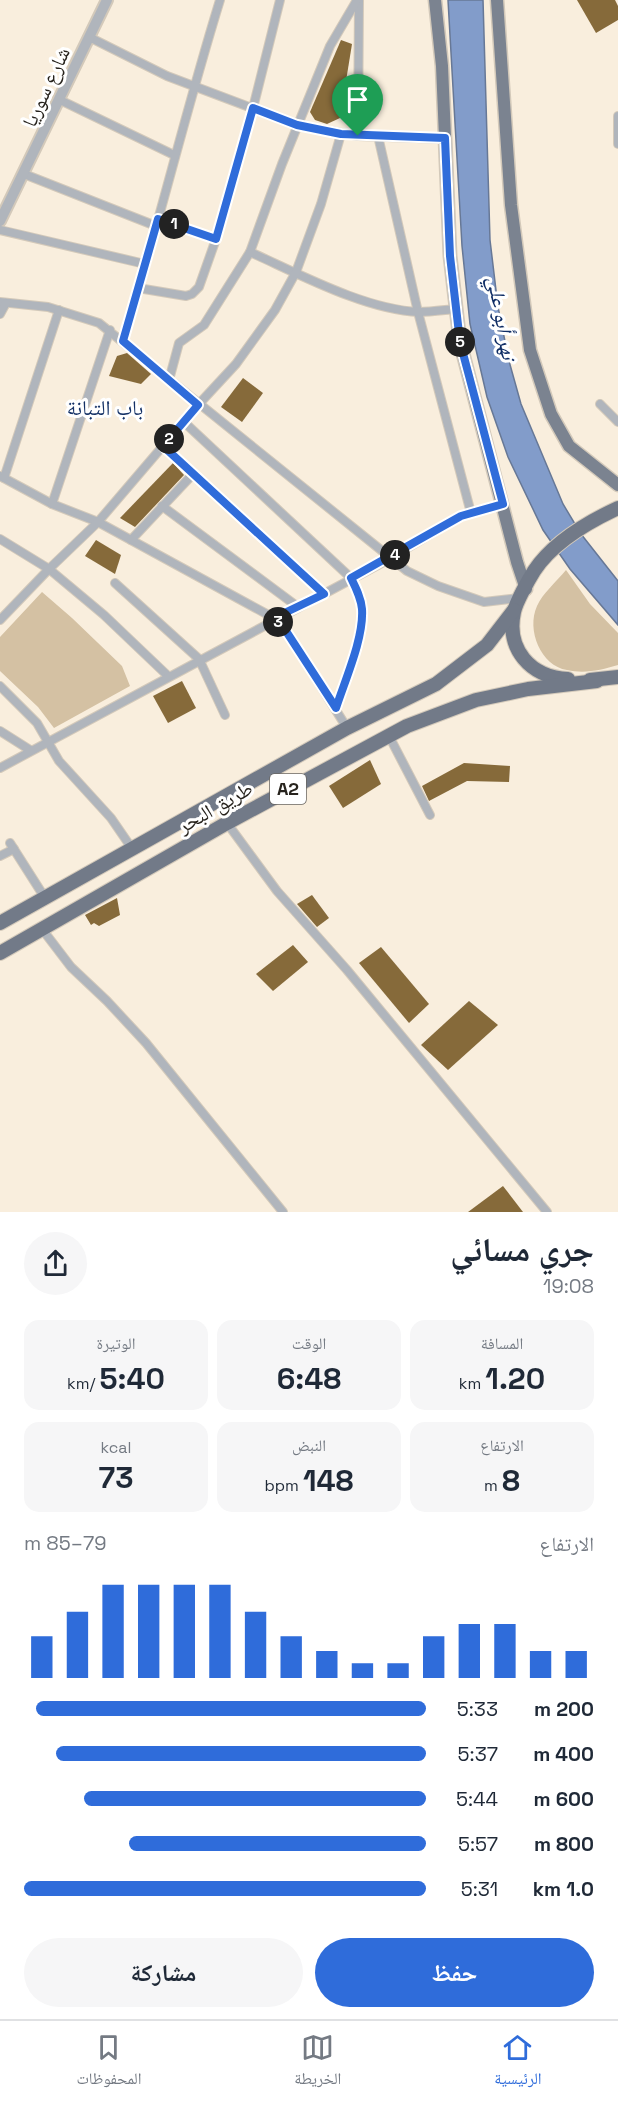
<!DOCTYPE html>
<html lang="ar">
<meta charset="utf-8">
<style>
body{margin:0;font-family:"Space Grotesk","Noto Naskh Arabic",sans-serif;background:#f6f6f7;color:#1f2937;direction:rtl;height:100vh;display:flex;flex-direction:column;font-size:22px;white-space:nowrap}
*{box-sizing:border-box;margin:0}
p{font-size:20px;color:#747a83}
.icon{flex:none;width:33px;height:33px;fill:none;stroke:currentColor;stroke-width:2;stroke-linecap:round;stroke-linejoin:round}
.map{position:relative;height:1212px;overflow:hidden;direction:ltr}
.details{display:flex;flex-direction:column;background:#fff;flex:1}
.details>*{flex:none}
.pin{position:absolute;display:grid;place-items:center;width:51px;height:51px;color:#fff;margin:-62px -26px;border-radius:50% 50% 50% 0;rotate:-45deg;box-shadow:0 0 6px #0007}
.pin .icon{rotate:45deg}
.km{position:absolute;width:30px;height:30px;margin:-15px;border-radius:50%;background:#222;color:#fff;font-size:16px;line-height:30px;text-align:center}
.round{display:grid;place-items:center;flex:none;width:63px;height:63px;border-radius:32px;background:#f6f6f7}
.headline{display:flex;align-items:center;justify-content:space-between;height:102px;padding:0 24px}
h1{font-size:33px;font-weight:800;line-height:45px}
.figures{display:grid;grid-template-columns:repeat(3,1fr);gap:9px;height:102px;padding:6px 24px}
.figures div{display:grid;align-content:center;border-radius:15px;background:#f6f6f7;text-align:center}
.figures b{font-size:30px;font-weight:800}
.figures small{font-size:16px;font-weight:400}
.figures p{font-size:16px}
.chart{height:168px;padding:12px 24px}
.chart p{display:flex;justify-content:space-between}
.chart svg{width:100%;height:108px;margin-top:6px;stroke:#2f6cda;stroke-width:6}
.button{display:flex;gap:12px;margin-top:auto;padding:12px 24px}
.button a{flex:1;height:69px;border-radius:36px;background:#2f6cda;color:#fff;font-size:24px;font-weight:800;line-height:69px;text-align:center}
.button a+a{background:#f6f6f7;color:#1f2937}
ul{padding:0 24px;list-style:none;font-size:20px}
li{display:grid;grid-template-columns:96px 72px 1fr;align-items:center;height:45px}
li i{height:15px;border-radius:8px;background:#2f6cda}
.tab-bar{display:flex;justify-content:space-around;align-items:center;height:84px;border-top:2px solid #e0e1e3;background:#fff;font-size:16px;color:#747a83}
.tab-bar a{display:grid;justify-items:center;gap:3px}
.tab-bar .current{color:#2f6cda}
.map>svg:first-child{display:block}
.green{fill:#d4c1a3}
.water{fill:#829cca;stroke:#677896;stroke-width:1.5}
.building{fill:#866a3a}
.lines{fill:none;stroke-linecap:round;stroke-linejoin:round}
.minor-casing{stroke:#d3c9ba;stroke-width:10}
.tertiary-casing{stroke:#d3c9ba;stroke-width:14}
.primary-casing{stroke:#d3c9ba;stroke-width:15}
.trunk-casing{stroke:#d3c9ba;stroke-width:16}
.minor{stroke:#b0b5bc;stroke-width:8}
.tertiary{stroke:#b0b5bc;stroke-width:10}
.primary{stroke:#7b8390;stroke-width:12}
.trunk{stroke:#727a88;stroke-width:14}
.route-casing{stroke:#fff;stroke-width:12}
.route{stroke:#2f6cda;stroke-width:8}
.labels{text-anchor:middle;stroke-width:6;stroke-linejoin:round;paint-order:stroke}
.shield{fill:#fff;stroke:#686561;stroke-width:1.5}
.shield-label{font-size:18px;font-weight:bold;fill:#27231d}
.street-label{font-size:20px;fill:#27231d;stroke:#fff}
.water-label{font-size:21px;font-style:italic;fill:#0e2c64;stroke:#fff}
.neighbourhood-label{font-size:21px;fill:#133065;stroke:#fff}
</style>
<div class="map">
<svg width="618" height="1212" viewBox="0 0 618 1212">
<rect width="100%" height="100%" fill="#f9eedd"/>
<!-- green -->
<g class="green">
<path d="M566 570 590 604 618 633V665C601 670 585 674 567 670 541 666 526 630 537 606 542 594 557 581 566 570Z"/>
<path d="M42 592 72 618 122 666 130 686 54 728 38 707 0 671V637Z"/>
</g>
<!-- water -->
<path class="water" d="M448 0H483L490 240 498 307 509 361 521 404 563 504 581 534 618 581V625L570 569 543 530 508 457 487 397 470 324 462 246Z"/>
<!-- building -->
<g class="building">
<path d="M577 0H615L618 6V20L596 33Z"/>
<path d="M341 40 352 44 340 118 327 124 315 120 310 112Z"/>
<path d="M127 353 151 374 141 384 109 376 117 356Z"/>
<path d="M243 378 263 393 242 422 221 407Z"/>
<path d="M173 463 184 475 135 527 120 518Z"/>
<path d="M96 540 121 555 115 574 85 556Z"/>
<path d="M182 681 196 708 168 723 153 696Z"/>
<path d="M370 760 381 784 343 808 329 786Z"/>
<path d="M464 763 510 766 509 782 467 781 429 801 422 786Z"/>
<path d="M312 895 329 918 317 927 297 904Z"/>
<path d="M117 898 120 915 99 926 94 923 91 925 85 915Z"/>
<path d="M293 945 308 962 273 991 256 974Z"/>
<path d="M381 947 429 1004 409 1023 359 963Z"/>
<path d="M469 1001 498 1025 448 1070 421 1045Z"/>
<path d="M503 1186 523 1212H468Z"/>
</g>
<g class="lines">
<!-- minor casing -->
<g class="minor-casing">
<g id="minor">
<path d="M89 37 167 76 297 125 358 136 445 139"/>
<path d="M60 100 174 155"/>
<path d="M618 116V144"/>
<path d="M358 136 359 0"/>
<path d="M378 136 418 312 471 513"/>
<path d="M24 174 156 226"/>
<path d="M158 219 216 239"/>
<path d="M0 230 145 264"/>
<path d="M250 252C299 274 366 310 419 312 431 312 444 310 455 309"/>
<path d="M138 288 186 296 192 294 199 287 216 239 253 108 280 0"/>
<path d="M0 302 48 307 99 323 407 571 438 586 484 602 519 598"/>
<path d="M0 314 6 303"/>
<path d="M123 341C158 228 185 113 220 0"/>
<path d="M169 380 179 343 204 325 250 252 282 164 330 46 357 0"/>
<path d="M600 404 618 422"/>
<path d="M184 422 351 578C356 588 361 598 362 609 364 638 345 680 336 708"/>
<path d="M163 446 324 594"/>
<path d="M0 476 52 504 98 522 274 618 287 632 347 728"/>
<path d="M4 478 59 310"/>
<path d="M52 504 110 330"/>
<path d="M162 506 298 607"/>
<path d="M0 539 49 569 104 615 168 676"/>
<path d="M131 540 193 474"/>
<path d="M115 583 199 659 225 715"/>
<path d="M0 620 49 569 98 522 198 405 236 364 275 310 296 272 321 204 341 134"/>
<path d="M0 686 37 723 59 761 111 818 133 850"/>
<path d="M0 731 30 750"/>
<path d="M389 736 430 815"/>
<path d="M0 768 389 559 461 516 503 504"/>
<path d="M227 823 277 891 347 970 547 1212"/>
<path d="M10 843 45 898"/>
<path d="M0 856 14 849"/>
<path d="M42 929 71 967 107 1001 146 1043 283 1212"/>
</g>
</g>
<!-- tertiary casing -->
<g class="tertiary-casing">
<path id="tertiary" d="M0 221 107 0"/>
</g>
<!-- primary casing -->
<g class="primary-casing">
<g id="primary">
<path d="M435 0 442 66 450 256 460 342 517 562 526 589"/>
<path d="M497 0 511 205 530 350 551 414 569 446 618 485"/>
</g>
</g>
<!-- trunk casing -->
<g class="trunk-casing">
<g id="trunk">
<path d="M568 679C530 677 506 649 514 612 516 602 529 579 534 571 553 542 588 522 618 508"/>
<path d="M590 680 618 677"/>
<path d="M0 923 347 728 436 684 487 645 514 610"/>
<path d="M0 953 227 823 407 726 476 700 528 689 597 681"/>
</g>
</g>
<!-- minor -->
<use href="#minor" class="minor"/>
<!-- tertiary -->
<use href="#tertiary" class="tertiary"/>
<!-- primary -->
<use href="#primary" class="primary"/>
<!-- trunk -->
<use href="#trunk" class="trunk"/>
</g>
<g class="lines">
<!-- route casing -->
<g class="route-casing">
<path id="route" d="M253 108 297 125 341 134 445 138 450 256 460 342 503 504 461 516 351 578C356 588 361 598 362 609 364 638 345 680 336 708L284 628 274 618 324 594 163 446 198 405 123 341 158 219 216 239Z"/>
</g>
<!-- route -->
<use href="#route" class="route"/>
</g>
<g class="labels">
<!-- shield labels -->
<rect class="shield" x="270" y="774" width="36" height="30" rx="4.5"/>
<g class="shield-label">
<text x="288" y="795">A2</text>
</g>
<!-- street labels -->
<g class="street-label">
<text transform="translate(46 87) rotate(-65)" y="7">شارع سوريا</text>
<text transform="translate(215 807) rotate(-30)" y="7">طريق البحر</text>
</g>
<!-- water labels -->
<g class="water-label">
<text transform="translate(502 318) rotate(80)" y="7">نهر أبو علي</text>
</g>
<!-- neighbourhood labels -->
<g class="neighbourhood-label">
<text x="105" y="415">باب التبانة</text>
</g>
</g>
</svg>
<div class="pin" style="left:358px;top:136px;background:#1e9e55"><svg class="icon" aria-label="arrive" viewBox="0 0 24 24"><path d="M6 21V4h12l-3 4 3 4H6"/></svg></div>
<b class="km" style="left:174px;top:224px">1</b>
<b class="km" style="left:169px;top:439px">2</b>
<b class="km" style="left:278px;top:622px">3</b>
<b class="km" style="left:395px;top:555px">4</b>
<b class="km" style="left:460px;top:342px">5</b>
</div>
<section class="details">
<div class="headline"><div><h1>جري مسائي</h1><p>19:08</p></div><a class="round"><svg class="icon" aria-label="share" viewBox="0 0 24 24"><path d="M12 15V3M7 8l5-5 5 5M5 13v7h14v-7"/></svg></a></div>
<div class="figures">
<div><p>المسافة</p><b>1.20<small> km</small></b></div>
<div><p>الوقت</p><b>6:48</b></div>
<div><p>الوتيرة</p><b>5:40<small> /km</small></b></div>
</div>
<div class="figures">
<div><p>الارتفاع</p><b>8<small> m</small></b></div>
<div><p>النبض</p><b>148<small> bpm</small></b></div>
<div><p>kcal</p><b>73</b></div>
</div>
<div class="chart"><p><span>الارتفاع</span>79–85 m</p>
<svg viewBox="0 0 160 44" preserveAspectRatio="none"><path d="M5 44V27M15 44V17M25 44V6M35 44V6M45 44V6M55 44V6M65 44V17M75 44V27M85 44V33M95 44V38M105 44V38M115 44V27M125 44V22M135 44V22M145 44V33M155 44V33"/></svg>
</div>
<ul>
<li><b>200 m</b>5:33<i style="width:97%"></i></li>
<li><b>400 m</b>5:37<i style="width:92%"></i></li>
<li><b>600 m</b>5:44<i style="width:85%"></i></li>
<li><b>800 m</b>5:57<i style="width:74%"></i></li>
<li><b>1.0 km</b>5:31<i style="width:100%"></i></li>
</ul>
<div class="button"><a>حفظ</a><a>مشاركة</a></div>
</section>
<nav class="tab-bar">
<a class="current"><svg class="icon" aria-label="home" viewBox="0 0 24 24"><path d="M3 11l9-7 9 7M6 9v11h12V9"/></svg>الرئيسية</a>
<a><svg class="icon" aria-label="map" viewBox="0 0 24 24"><path d="M3 6l6-2 6 2 6-2v14l-6 2-6-2-6 2zM9 4v14M15 6v14"/></svg>الخريطة</a>
<a><svg class="icon" aria-label="saved" viewBox="0 0 24 24"><path d="M7 4h10v16l-5-4-5 4z"/></svg>المحفوظات</a>
</nav>
